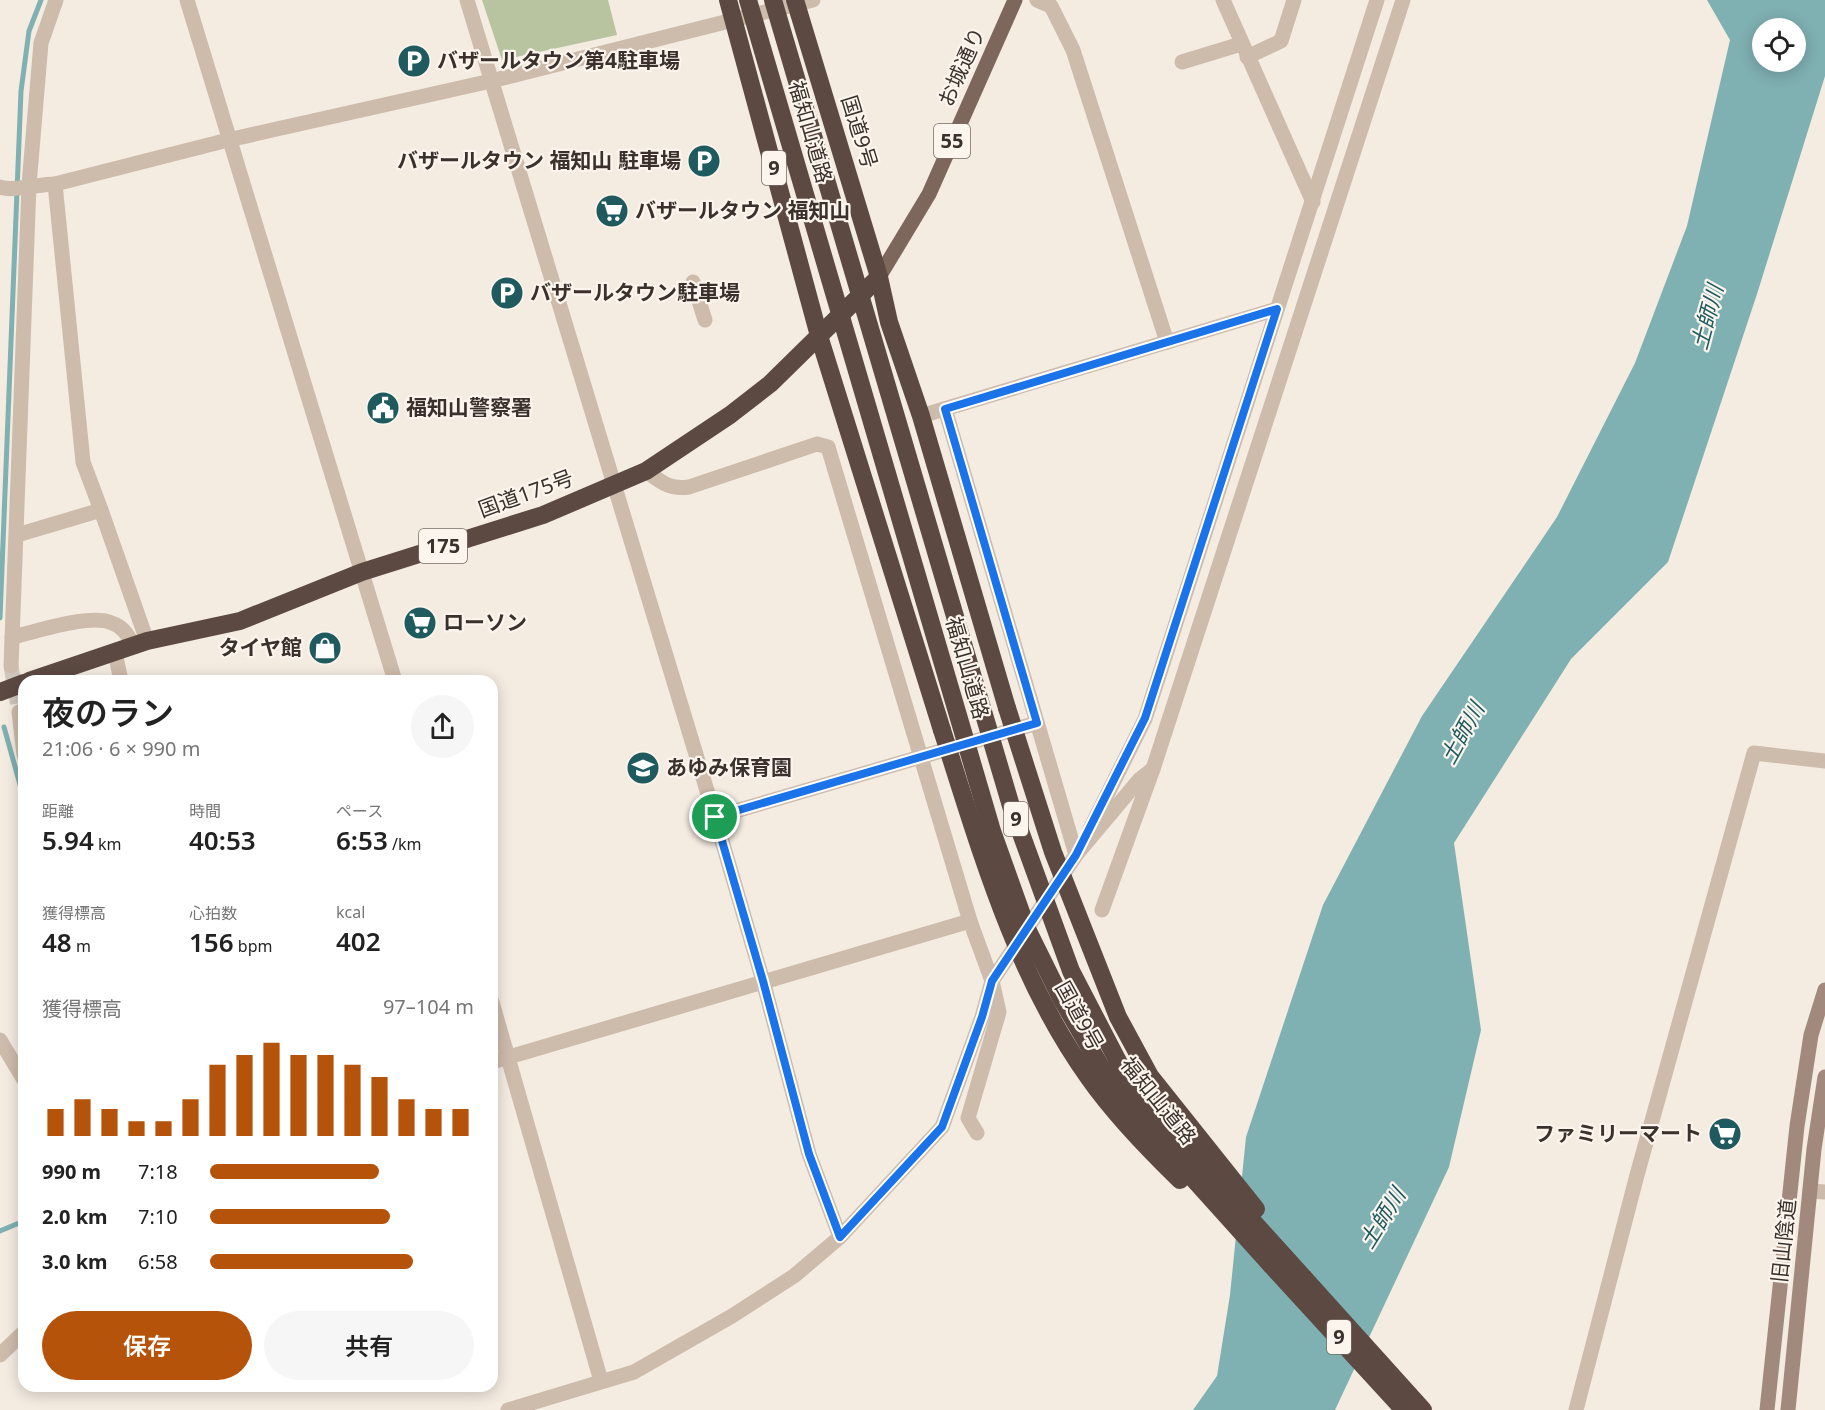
<!DOCTYPE html>
<html lang="ja">
<meta charset="utf-8">
<style>
body{margin:0;font-family:"Noto Sans","Noto Sans JP",sans-serif;background:#f6f6f6;color:#222;height:100vh;display:flex;flex-direction:column;font-size:22px;white-space:nowrap}
*{box-sizing:border-box;margin:0}
p{font-size:20px;color:#767676}
.icon{flex:none;width:33px;height:33px;fill:none;stroke:currentColor;stroke-width:2;stroke-linecap:round;stroke-linejoin:round}
.map{position:relative;flex:1;overflow:hidden}
.details{position:absolute;left:18px;top:675px;width:480px;height:717px;display:flex;flex-direction:column;background:#fff;border-radius:18px;box-shadow:0 3px 15px #0003}
.details>*{flex:none}
.controls{position:absolute;left:1752px;top:18px;display:grid;gap:12px}
.controls a{display:grid;place-items:center;width:54px;height:54px;border-radius:50%;background:#fff;box-shadow:0 3px 15px #0003;font-size:30px}
.pin{position:absolute;display:grid;place-items:center;width:51px;height:51px;color:#fff;margin:-26px;border:3px solid #fff;border-radius:50%;box-shadow:0 2px 6px #0007}
.round{display:grid;place-items:center;flex:none;width:63px;height:63px;border-radius:32px;background:#f6f6f6}
.head{display:flex;align-items:center;justify-content:space-between;height:102px;padding:0 24px}
h1{font-size:33px;font-weight:600;line-height:45px}
.stats{display:grid;grid-template-columns:repeat(3,1fr);gap:9px;height:102px;padding:6px 24px}
.stats div{display:grid;align-content:center}
.stats b{font-size:26px;font-weight:600}
.stats small{font-size:16px;font-weight:400}
.stats p{font-size:16px}
.chart{height:168px;padding:12px 24px}
.chart p{display:flex;justify-content:space-between}
.chart svg{width:100%;height:108px;margin-top:6px;stroke:#b45309;stroke-width:6}
.action{display:flex;gap:12px;margin-top:auto;padding:12px 24px}
.action a{flex:1;height:69px;border-radius:36px;background:#b45309;color:#fff;font-size:24px;font-weight:600;line-height:69px;text-align:center}
.action a+a{background:#f6f6f6;color:#222}
ul{padding:0 24px;list-style:none;font-size:20px}
li{display:grid;grid-template-columns:96px 72px 1fr;align-items:center;height:45px}
li i{height:15px;border-radius:8px;background:#b45309}
.map>svg:first-child{display:block}
.green{fill:#b8c4a0}
.water{fill:#7fb0b2;fill-rule:evenodd}
.lines{fill:none;stroke-linecap:round;stroke-linejoin:round}
.stream{stroke:#7fb0b2;stroke-width:5}
.street-tunnel{stroke:#cfc6bd;stroke-width:15;stroke-dasharray:15 8;stroke-linecap:butt}
.street{stroke:#cdbbac;stroke-width:15}
.secondary{stroke:#a18a7d;stroke-width:15}
.primary{stroke:#7d675c;stroke-width:15}
.highway{stroke:#5c4a42;stroke-width:18}
.highway-bridge{stroke:#5c4a42;stroke-width:18}
.route-casing{stroke:#fff;stroke-width:12}
.route{stroke:#1a73e8;stroke-width:8}
.labels{text-anchor:middle;stroke-width:4.5;stroke-linejoin:round;paint-order:stroke}
.shield{fill:#fbf5ee;stroke:#756b66;stroke-width:1.5}
.shield-label{font-size:20px;font-weight:bold;fill:#3b302b}
.poi-label{font-size:21px;font-weight:bold;fill:#3b302b;stroke:#fbf5ee;text-anchor:start}
.street-label{font-size:21px;fill:#3b302b;stroke:#fbf5ee}
.water-label{font-size:22px;font-style:italic;fill:#1f5a5e;stroke:#fbf5ee}
</style>
<div class="map">
<svg width="1825" height="1410" viewBox="0 0 1825 1410">
<rect width="100%" height="100%" fill="#f4ebe1"/>
<!-- green -->
<path class="green" d="M482 0H608L617 35 502 60Z"/>
<!-- water -->
<path class="water" d="M1707 0H1825V76L1757 294 1668 562 1571 659 1454 843 1481 1030 1449 1167 1335 1410H1193L1217 1376 1230 1295 1246 1137 1323 905 1422 716 1557 517 1635 363 1687 226 1730 40ZM1762 28H1796V62H1762Z"/>
<g class="lines">
<!-- stream -->
<g class="stream">
<path d="M0 618 21 91 29 31 41 0"/>
<path d="M4 727 24 799"/>
<path d="M0 1231 24 1221"/>
</g>
<!-- street-tunnel -->
<path class="street-tunnel" d="M11 666 19 712"/>
<!-- street -->
<g class="street">
<path d="M187 0 395 681"/>
<path d="M467 0 715 817 763 981 809 1154 840 1237"/>
<path d="M1037 0 1051 6 1073 50 1167 342"/>
<path d="M1223 0 1313 202"/>
<path d="M1247 57 1281 41 1294 0"/>
<path d="M1182 62 1241 44"/>
<path d="M55 184 83 462 101 510"/>
<path d="M0 187C10 192 40 184 55 184L228 140 491 81 813 0"/>
<path d="M693 282 705 320"/>
<path d="M945 409 1076 855"/>
<path d="M921 416 1277 309"/>
<path d="M646 471C661 482 670 490 689 487L817 444 828 447 970 921 992 981 999 1012 968 1118 977 1133"/>
<path d="M17 535 101 510 147 641"/>
<path d="M12 637C36 632 90 613 112 623 124 627 128 636 134 646"/>
<path d="M115 652 121 681"/>
<path d="M11 666 29 185 41 43 56 0"/>
<path d="M19 712 24 755"/>
<path d="M715 817 1037 723"/>
<path d="M1090 829 1145 719 1377 0"/>
<path d="M1102 910 1153 769 1403 0"/>
<path d="M492 1002 601 1381"/>
<path d="M0 1040 24 1080"/>
<path d="M492 1062 970 921"/>
<path d="M1810 1191 1825 1192"/>
<path d="M0 1355 24 1332"/>
<path d="M508 1410 634 1372 732 1316 794 1276 840 1237 942 1127 982 1017 992 981 1076 855 1139 780 1153 769"/>
<path d="M1576 1410 1637 1175 1754 753 1825 761"/>
</g>
<!-- secondary -->
<g class="secondary">
<path d="M1767 1410 1797 1126 1811 1035 1825 990"/>
<path d="M1788 1410 1814 1149 1825 1077"/>
</g>
<!-- primary -->
<path class="primary" d="M879 277 929 194 1015 0"/>
<!-- highway -->
<g class="highway">
<path d="M728 0 819 336 942 730"/>
<path d="M795 0 879 277 889 322 921 416 1007 708"/>
<path d="M29 681 147 641 240 621 362 572 543 515 646 471 730 415 770 384 879 277"/>
<path d="M0 692 24 683"/>
<path d="M1271 1265 1404 1410"/>
<path d="M1304 1278 1423 1410"/>
</g>
<!-- highway-bridge -->
<g class="highway-bridge">
<path d="M748 0 992 831 1027 929 1062 1000 1108 1079 1144 1124 1271 1265"/>
<path d="M773 0 1011 806 1071 971 1123 1071 1154 1112 1304 1278"/>
<path d="M1007 708 1053 852 1118 1017 1150 1076 1256 1209"/>
<path d="M942 730C980 848 1015 975 1089 1078 1115 1115 1147 1148 1180 1180"/>
</g>
</g>
<g class="lines">
<!-- route casing -->
<g class="route-casing">
<path id="route" d="M1277 309 1145 718 1076 855 992 981 982 1017 942 1127 840 1237 809 1154 763 981 715 817 1037 723 945 409Z"/>
</g>
<!-- route -->
<use href="#route" class="route"/>
</g>
<!-- icons -->
<defs>
<g id="parking-disc" transform="scale(1.725)"><circle r="9.5" fill="#1f5a5e" stroke="#fbf5ee"/><path d="M-3.5-5.5H1a3.5 3.5 0 0 1 0 7H-1V5.5H-3.5ZM-1-3.4V-.6H.8a1.4 1.4 0 0 0 0-2.8Z" fill="#fff"/></g>
<g id="supermarket-disc" transform="scale(1.725)"><circle r="9.5" fill="#1f5a5e" stroke="#fbf5ee"/><path d="M-6-5.5h2.5l.6 2H6L4.5 2H-2.5L-4.4-4H-6ZM-1.5 3.2a1.3 1.3 0 1 0 .1 0ZM3 3.2a1.3 1.3 0 1 0 .1 0Z" fill="#fff"/></g>
<g id="civic-disc" transform="scale(1.725)"><circle r="9.5" fill="#1f5a5e" stroke="#fbf5ee"/><path d="M-.6-6.5H3V-4.5H.6V-3L4-1V1h2V6H-6V1h2V-1L-.6-3ZM-1.2 2.5V6h2.4V2.5Z" fill="#fff"/></g>
<g id="shop-disc" transform="scale(1.725)"><circle r="9.5" fill="#1f5a5e" stroke="#fbf5ee"/><path d="M-5-2.5h2.3a2.7 3.5 0 0 1 5.4 0H5L5.5 6h-11ZM-1.5-2.5h3a1.5 2.3 0 0 0-3 0Z" fill="#fff"/></g>
<g id="school-disc" transform="scale(1.725)"><circle r="9.5" fill="#1f5a5e" stroke="#fbf5ee"/><path d="M0-5L7-2L0 1L-7-2ZM-4 1L0 2.5L4 1V4Q0 6-4 4Z" fill="#fff"/></g>
</defs>
<g fill-rule="evenodd">
<use href="#parking-disc" x="414" y="61"/>
<use href="#parking-disc" x="704" y="161"/>
<use href="#supermarket-disc" x="612" y="211"/>
<use href="#parking-disc" x="507" y="293"/>
<use href="#civic-disc" x="383" y="408"/>
<use href="#supermarket-disc" x="420" y="623"/>
<use href="#shop-disc" x="325" y="648"/>
<use href="#school-disc" x="643" y="768"/>
<use href="#supermarket-disc" x="1725" y="1134"/>
</g>
<g class="labels">
<!-- shield labels -->
<g class="shield">
<rect x="934" y="124" width="36" height="34" rx="4.5"/>
<rect x="762" y="151" width="24" height="34" rx="4.5"/>
<rect x="419" y="529" width="48" height="34" rx="4.5"/>
<rect x="1004" y="802" width="24" height="34" rx="4.5"/>
<rect x="1327" y="1320" width="24" height="34" rx="4.5"/>
</g>
<g class="shield-label">
<text x="952" y="148">55</text>
<text x="774" y="175">9</text>
<text x="443" y="553">175</text>
<text x="1016" y="826">9</text>
<text x="1339" y="1344">9</text>
</g>
<!-- poi labels -->
<g class="poi-label">
<text x="437" y="68">バザールタウン第4駐車場</text>
<text x="681" y="168" text-anchor="end">バザールタウン 福知山 駐車場</text>
<text x="635" y="218">バザールタウン 福知山</text>
<text x="530" y="300">バザールタウン駐車場</text>
<text x="406" y="415">福知山警察署</text>
<text x="443" y="630">ローソン</text>
<text x="302" y="655" text-anchor="end">タイヤ館</text>
<text x="666" y="775">あゆみ保育園</text>
<text x="1702" y="1141" text-anchor="end">ファミリーマート</text>
</g>
<!-- street labels -->
<g class="street-label">
<text transform="translate(962 67) rotate(-66)" y="7">お城通り</text>
<text transform="translate(810 132) rotate(74)" y="7">福知山道路</text>
<text transform="translate(859 132) rotate(73)" y="7">国道9号</text>
<text transform="translate(526 494) rotate(-20)" y="7">国道175号</text>
<text transform="translate(967 668) rotate(74)" y="7">福知山道路</text>
<text transform="translate(1079 1016) rotate(61)" y="7">国道9号</text>
<text transform="translate(1158 1101) rotate(51)" y="7">福知山道路</text>
<text transform="translate(1784 1241) rotate(-84)" y="7">旧山陰道</text>
</g>
<!-- water labels -->
<g class="water-label">
<text transform="translate(1707 317) rotate(-75)" y="8">土師川</text>
<text transform="translate(1462 733) rotate(-61)" y="8">土師川</text>
<text transform="translate(1382 1218) rotate(-58)" y="8">土師川</text>
</g>
</g>
</svg>
<div class="controls">
<a><svg class="icon" aria-label="locate" viewBox="0 0 24 24"><circle cx="12" cy="12" r="6"/><path d="M12 2v4M12 18v4M2 12h4M18 12h4"/></svg></a>
</div>
<div class="pin" style="left:715px;top:817px;background:#1e9e55"><svg class="icon" aria-label="arrive" viewBox="0 0 24 24"><path d="M6 21V4h12l-3 4 3 4H6"/></svg></div>
<section class="details">
<div class="head"><div><h1>夜のラン</h1><p>21:06 · 6 × 990 m</p></div><a class="round"><svg class="icon" aria-label="share" viewBox="0 0 24 24"><path d="M12 15V3M7 8l5-5 5 5M5 13v7h14v-7"/></svg></a></div>
<div class="stats">
<div><p>距離</p><b>5.94<small> km</small></b></div>
<div><p>時間</p><b>40:53</b></div>
<div><p>ペース</p><b>6:53<small> /km</small></b></div>
</div>
<div class="stats">
<div><p>獲得標高</p><b>48<small> m</small></b></div>
<div><p>心拍数</p><b>156<small> bpm</small></b></div>
<div><p>kcal</p><b>402</b></div>
</div>
<div class="chart"><p><span>獲得標高</span>97–104 m</p>
<svg viewBox="0 0 160 44" preserveAspectRatio="none"><path d="M5 44V33M15 44V29M25 44V33M35 44V38M45 44V38M55 44V29M65 44V15M75 44V11M85 44V6M95 44V11M105 44V11M115 44V15M125 44V20M135 44V29M145 44V33M155 44V33"/></svg>
</div>
<ul>
<li><b>990 m</b>7:18<i style="width:64%"></i></li>
<li><b>2.0 km</b>7:10<i style="width:68%"></i></li>
<li><b>3.0 km</b>6:58<i style="width:77%"></i></li>
</ul>
<div class="action"><a>保存</a><a>共有</a></div>
</section>
</div>
